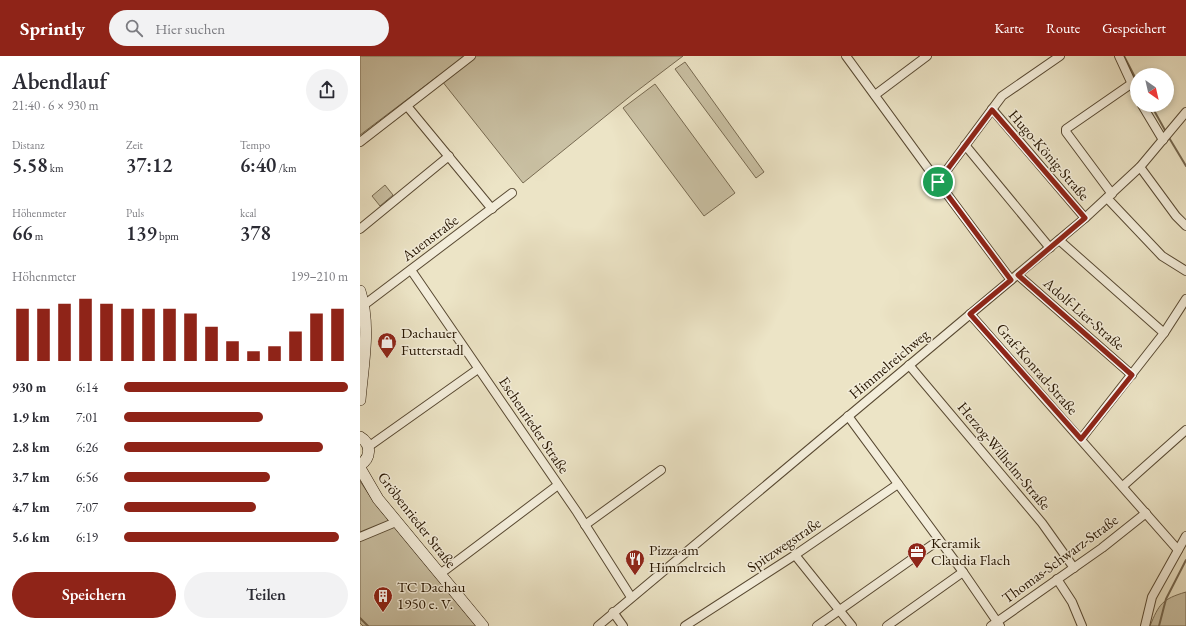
<!DOCTYPE html>
<html lang="de">
<meta charset="utf-8">
<style>
body{margin:0;font-family:"EB Garamond",serif;background:#f2f2f3;color:#2b2b33;height:100vh;display:flex;flex-direction:column;font-size:15px;white-space:nowrap}
*{box-sizing:border-box;margin:0}
p{font-size:13px;color:#7c7c81}
.icon{flex:none;width:22px;height:22px;fill:none;stroke:currentColor;stroke-width:2;stroke-linecap:round;stroke-linejoin:round}
.map{position:relative;flex:1;overflow:hidden}
.side{display:flex;flex-direction:column;background:#fff;width:360px}
.side>*{flex:none}
.needle{width:26px;rotate:146deg}
.tools{position:absolute;left:770px;top:12px;display:grid;gap:8px}
.tools a{display:grid;place-items:center;width:44px;height:44px;border-radius:50%;background:#fff;box-shadow:0 2px 6px #0003;font-size:20px}
.pin{position:absolute;display:grid;place-items:center;width:34px;height:34px;color:#fff;margin:-17px;border:2px solid #fff;border-radius:50%;box-shadow:0 1px 4px #0007}
.round{display:grid;place-items:center;flex:none;width:42px;height:42px;border-radius:21px;background:#f2f2f3}
.headline{display:flex;align-items:center;justify-content:space-between;height:68px;padding:0 12px}
h1{font-size:22px;font-weight:600;line-height:30px}
.metrics{display:grid;grid-template-columns:repeat(3,1fr);gap:6px;height:68px;padding:4px 12px}
.metrics div{display:grid;align-content:center}
.metrics b{font-size:20px;font-weight:600}
.metrics small{font-size:11px;font-weight:400}
.metrics p{font-size:11px}
.chart{height:112px;padding:8px 12px}
.chart p{display:flex;justify-content:space-between}
.chart svg{width:100%;height:72px;margin-top:4px;stroke:#8f2418;stroke-width:6}
.primary-button{display:flex;gap:8px;margin-top:auto;padding:8px 12px}
.primary-button a{flex:1;height:46px;border-radius:24px;background:#8f2418;color:#fff;font-size:16px;font-weight:600;line-height:46px;text-align:center}
.primary-button a+a{background:#f2f2f3;color:#2b2b33}
ul{padding:0 12px;list-style:none;font-size:13px}
li{display:grid;grid-template-columns:64px 48px 1fr;align-items:center;height:30px}
li i{height:10px;border-radius:5px;background:#8f2418}
header{display:flex;align-items:center;gap:24px;box-sizing:border-box;height:56px;padding:0 20px;background:#8f2418;color:#fff}
header strong{font-size:19px}
nav{display:flex;gap:22px;margin-inline-start:auto;font-size:14px}
.search{width:280px;height:36px;background:#f2f2f3;display:flex;align-items:center;gap:10px;box-sizing:border-box;padding:0 14px;border-radius:22px;color:#7c7c81;font-size:15px}
main{display:flex;flex:1;min-height:0}
.map>svg:first-child{display:block}
.green{fill:#cac1a4;stroke:#786b52}
.lines{fill:none;stroke-linecap:round;stroke-linejoin:round}
.stream{stroke:#75674f;stroke-width:2}
.street-casing{stroke:#584932;stroke-width:10}
.secondary-casing{stroke:#261500;stroke-width:12}
.street{stroke:#f3edda;stroke-width:8}
.secondary{stroke:#f3edda;stroke-width:11}
.route-casing{stroke:#fff;stroke-width:8}
.route{stroke:#8f2418;stroke-width:5}
.labels{text-anchor:middle;stroke-width:3;stroke-linejoin:round;paint-order:stroke}
.street-label{font-size:15px;fill:#261500;stroke:#f3edda}
.poi-label{font-size:15px;fill:#261500;stroke:#f3edda;text-anchor:start}
</style>
<header>
<strong>Sprintly</strong>
<div class="search"><svg class="icon" aria-label="search" viewBox="0 0 24 24"><circle cx="10" cy="10" r="6"/><path d="M15 15l6 6"/></svg>Hier suchen</div>
<nav><a>Karte</a><a>Route</a><a>Gespeichert</a></nav>
</header>
<main>
<section class="side">
<div class="headline"><div><h1>Abendlauf</h1><p>21:40 · 6 × 930 m</p></div><a class="round"><svg class="icon" aria-label="share" viewBox="0 0 24 24"><path d="M12 15V3M7 8l5-5 5 5M5 13v7h14v-7"/></svg></a></div>
<div class="metrics">
<div><p>Distanz</p><b>5.58<small> km</small></b></div>
<div><p>Zeit</p><b>37:12</b></div>
<div><p>Tempo</p><b>6:40<small> /km</small></b></div>
</div>
<div class="metrics">
<div><p>Höhenmeter</p><b>66<small> m</small></b></div>
<div><p>Puls</p><b>139<small> bpm</small></b></div>
<div><p>kcal</p><b>378</b></div>
</div>
<div class="chart"><p><span>Höhenmeter</span>199–210 m</p>
<svg viewBox="0 0 160 44" preserveAspectRatio="none"><path d="M5 44V12M15 44V12M25 44V9M35 44V6M45 44V9M55 44V12M65 44V12M75 44V12M85 44V15M95 44V23M105 44V32M115 44V38M125 44V35M135 44V26M145 44V15M155 44V12"/></svg>
</div>
<ul>
<li><b>930 m</b>6:14<i style="width:100%"></i></li>
<li><b>1.9 km</b>7:01<i style="width:62%"></i></li>
<li><b>2.8 km</b>6:26<i style="width:89%"></i></li>
<li><b>3.7 km</b>6:56<i style="width:65%"></i></li>
<li><b>4.7 km</b>7:07<i style="width:59%"></i></li>
<li><b>5.6 km</b>6:19<i style="width:96%"></i></li>
</ul>
<div class="primary-button"><a>Speichern</a><a>Teilen</a></div>
</section>
<div class="map">
<svg width="826" height="570" viewBox="0 0 826 570">
<rect width="100%" height="100%" fill="#ece4c6"/>
<filter id="stains"><feTurbulence type="fractalNoise" baseFrequency=".005" numOctaves="4"/><feColorMatrix values="0 0 0 0 .2 0 0 0 0 .09 0 0 0 0 .02 0 0 0 .5 -.17"/></filter>
<radialGradient id="worn" r=".72"><stop offset=".6" stop-color="#630" stop-opacity="0"/><stop offset="1" stop-color="#630" stop-opacity=".3"/></radialGradient>
<!-- green -->
<g class="green">
<path d="M0 0H323L273 38 163 127 78 20 0 79Z"/>
<path d="M325 6 404 116 396 122 315 13Z"/>
<path d="M295 28 375 137 344 160 263 52Z"/>
<path d="M25 129 33 139 20 150 12 140Z"/>
<path d="M0 425 16 449 118 570H3L0 567Z"/>
<path d="M826 536V570H790C799 548 802 543 826 536Z"/>
</g>
<g class="lines">
<!-- stream -->
<g class="stream">
<path d="M764 0 777 25"/>
<path d="M791 49 806 76"/>
<path d="M808 80 826 110"/>
<path d="M0 562 8 570"/>
<path d="M799 570 806 543 826 504"/>
</g>
<!-- street casing -->
<g class="street-casing">
<g id="street">
<path d="M486 0 578 126 651 224"/>
<path d="M759 0 777 39"/>
<path d="M515 39 567 0"/>
<path d="M782 49 803 84"/>
<path d="M47 50 132 153"/>
<path d="M632 53 725 162"/>
<path d="M0 86 111 0"/>
<path d="M605 89 690 192"/>
<path d="M780 111 816 160 826 170"/>
<path d="M578 126 642 40 700 0"/>
<path d="M752 138 706 76V73L771 28"/>
<path d="M747 142 802 200 826 215"/>
<path d="M0 173 89 100"/>
<path d="M699 184 804 277"/>
<path d="M51 214 217 456 271 541"/>
<path d="M658 219 772 319"/>
<path d="M4 249 152 137"/>
<path d="M610 258 818 494"/>
<path d="M549 309 682 467 714 512"/>
<path d="M488 360 603 516 640 570"/>
<path d="M721 383 804 277 826 243"/>
<path d="M8 391 118 313"/>
<path d="M763 430 826 374"/>
<path d="M225 469 301 414"/>
<path d="M0 481 36 466"/>
<path d="M435 499 492 570"/>
<path d="M80 518 198 429"/>
<path d="M697 523 712 546 722 570"/>
<path d="M253 556 263 570"/>
<path d="M238 570 725 162 780 111 826 56"/>
<path d="M325 570 435 499 538 428"/>
<path d="M457 570 579 484"/>
<path d="M527 570 603 516"/>
<path d="M631 570 742 492 786 457"/>
<path d="M785 570 792 541 826 480"/>
</g>
</g>
<!-- secondary casing -->
<g class="secondary-casing">
<g id="secondary">
<path d="M0 235C11 270 3 308 0 344"/>
<path d="M0 381C12 388 11 402 0 409"/>
<path d="M0 412 18 443 123 570"/>
</g>
</g>
<!-- street -->
<use href="#street" class="street"/>
<!-- secondary -->
<use href="#secondary" class="secondary"/>
</g>
<g class="lines">
<!-- route casing -->
<g class="route-casing">
<path id="route" d="M632 54 725 162 658 219 772 319 721 383 610 258 651 224 578 126Z"/>
</g>
<!-- route -->
<use href="#route" class="route"/>
</g>
<!-- icons -->
<defs>
<g id="shop-pin" transform="scale(1)"><path d="M0 17L-7.5 6A9.5 9.5 0 1 1 7.5 6Z" fill="#8f2418" stroke="#f3edda"/><path d="M-5-2.5h2.3a2.7 3.5 0 0 1 5.4 0H5L5.5 6h-11ZM-1.5-2.5h3a1.5 2.3 0 0 0-3 0Z" fill="#fff"/></g>
<g id="office-pin" transform="scale(1)"><path d="M0 17L-7.5 6A9.5 9.5 0 1 1 7.5 6Z" fill="#8f2418" stroke="#f3edda"/><path d="M-6-3h4V-5.5h4V-3h4V5H-6ZM-1-4.5V-3h2v-1.5ZM-6 0V1H6V0Z" fill="#fff"/></g>
<g id="restaurant-pin" transform="scale(1)"><path d="M0 17L-7.5 6A9.5 9.5 0 1 1 7.5 6Z" fill="#8f2418" stroke="#f3edda"/><path d="M-5-6h1v4h1v-4h1v4h1v-4h1v5L-1.5 .5V6h-2V.5L-5-1ZM5-6V6H3V1.5H1.5Q1.5-4 5-6Z" fill="#fff"/></g>
<g id="building-pin" transform="scale(1)"><path d="M0 17L-7.5 6A9.5 9.5 0 1 1 7.5 6Z" fill="#8f2418" stroke="#f3edda"/><path d="M-4-6H4V6H1V3H-1V6H-4ZM-2.5-4.3h1.7v1.8h-1.7ZM.8-4.3h1.7v1.8H.8ZM-2.5-1h1.7V.8h-1.7ZM.8-1h1.7V.8H.8Z" fill="#fff"/></g>
</defs>
<g fill-rule="evenodd">
<use href="#shop-pin" x="27" y="286"/>
<use href="#office-pin" x="557" y="496"/>
<use href="#restaurant-pin" x="275" y="503"/>
<use href="#building-pin" x="23" y="540"/>
</g>
<g class="labels">
<!-- street labels -->
<g class="street-label">
<text transform="translate(689 99) rotate(49)" y="5">Hugo-König-Straße</text>
<text transform="translate(70 182) rotate(-37)" y="5">Auenstraße</text>
<text transform="translate(724 258) rotate(41)" y="5">Adolf-Lier-Straße</text>
<text transform="translate(529 308) rotate(-40)" y="5">Himmelreichweg</text>
<text transform="translate(677 313) rotate(49)" y="5">Graf-Konrad-Straße</text>
<text transform="translate(174 369) rotate(56)" y="5">Eschenrieder Straße</text>
<text transform="translate(644 400) rotate(50)" y="5">Herzog-Wilhelm-Straße</text>
<text transform="translate(57 464) rotate(52)" y="5">Gröbenrieder Straße</text>
<text transform="translate(424 489) rotate(-34)" y="5">Spitzwegstraße</text>
<text transform="translate(700 503) rotate(-36)" y="5">Thomas-Schwarz-Straße</text>
</g>
<!-- poi labels -->
<g class="poi-label">
<text x="41" y="282">Dachauer<tspan x="41" dy="17">Futterstadl</tspan></text>
<text x="571" y="492">Keramik<tspan x="571" dy="17">Claudia Flach</tspan></text>
<text x="289" y="499">Pizza am<tspan x="289" dy="17">Himmelreich</tspan></text>
<text x="37" y="536">TC Dachau<tspan x="37" dy="17">1950 e. V.</tspan></text>
</g>
</g>
<rect width="100%" height="100%" filter="url(#stains)"/>
<rect width="100%" height="100%" fill="url(#worn)"/>
</svg>
<div class="tools">
<a><svg class="needle" viewBox="-14 -14 28 28"><path d="M0-13l5 13h-10z" fill="#e53935"/><path d="M0 13l5-13h-10z" fill="#7c7c81"/></svg></a>
</div>
<div class="pin" style="left:578px;top:126px;background:#1e9e55"><svg class="icon" aria-label="arrive" viewBox="0 0 24 24"><path d="M6 21V4h12l-3 4 3 4H6"/></svg></div>
</div>
</main>
